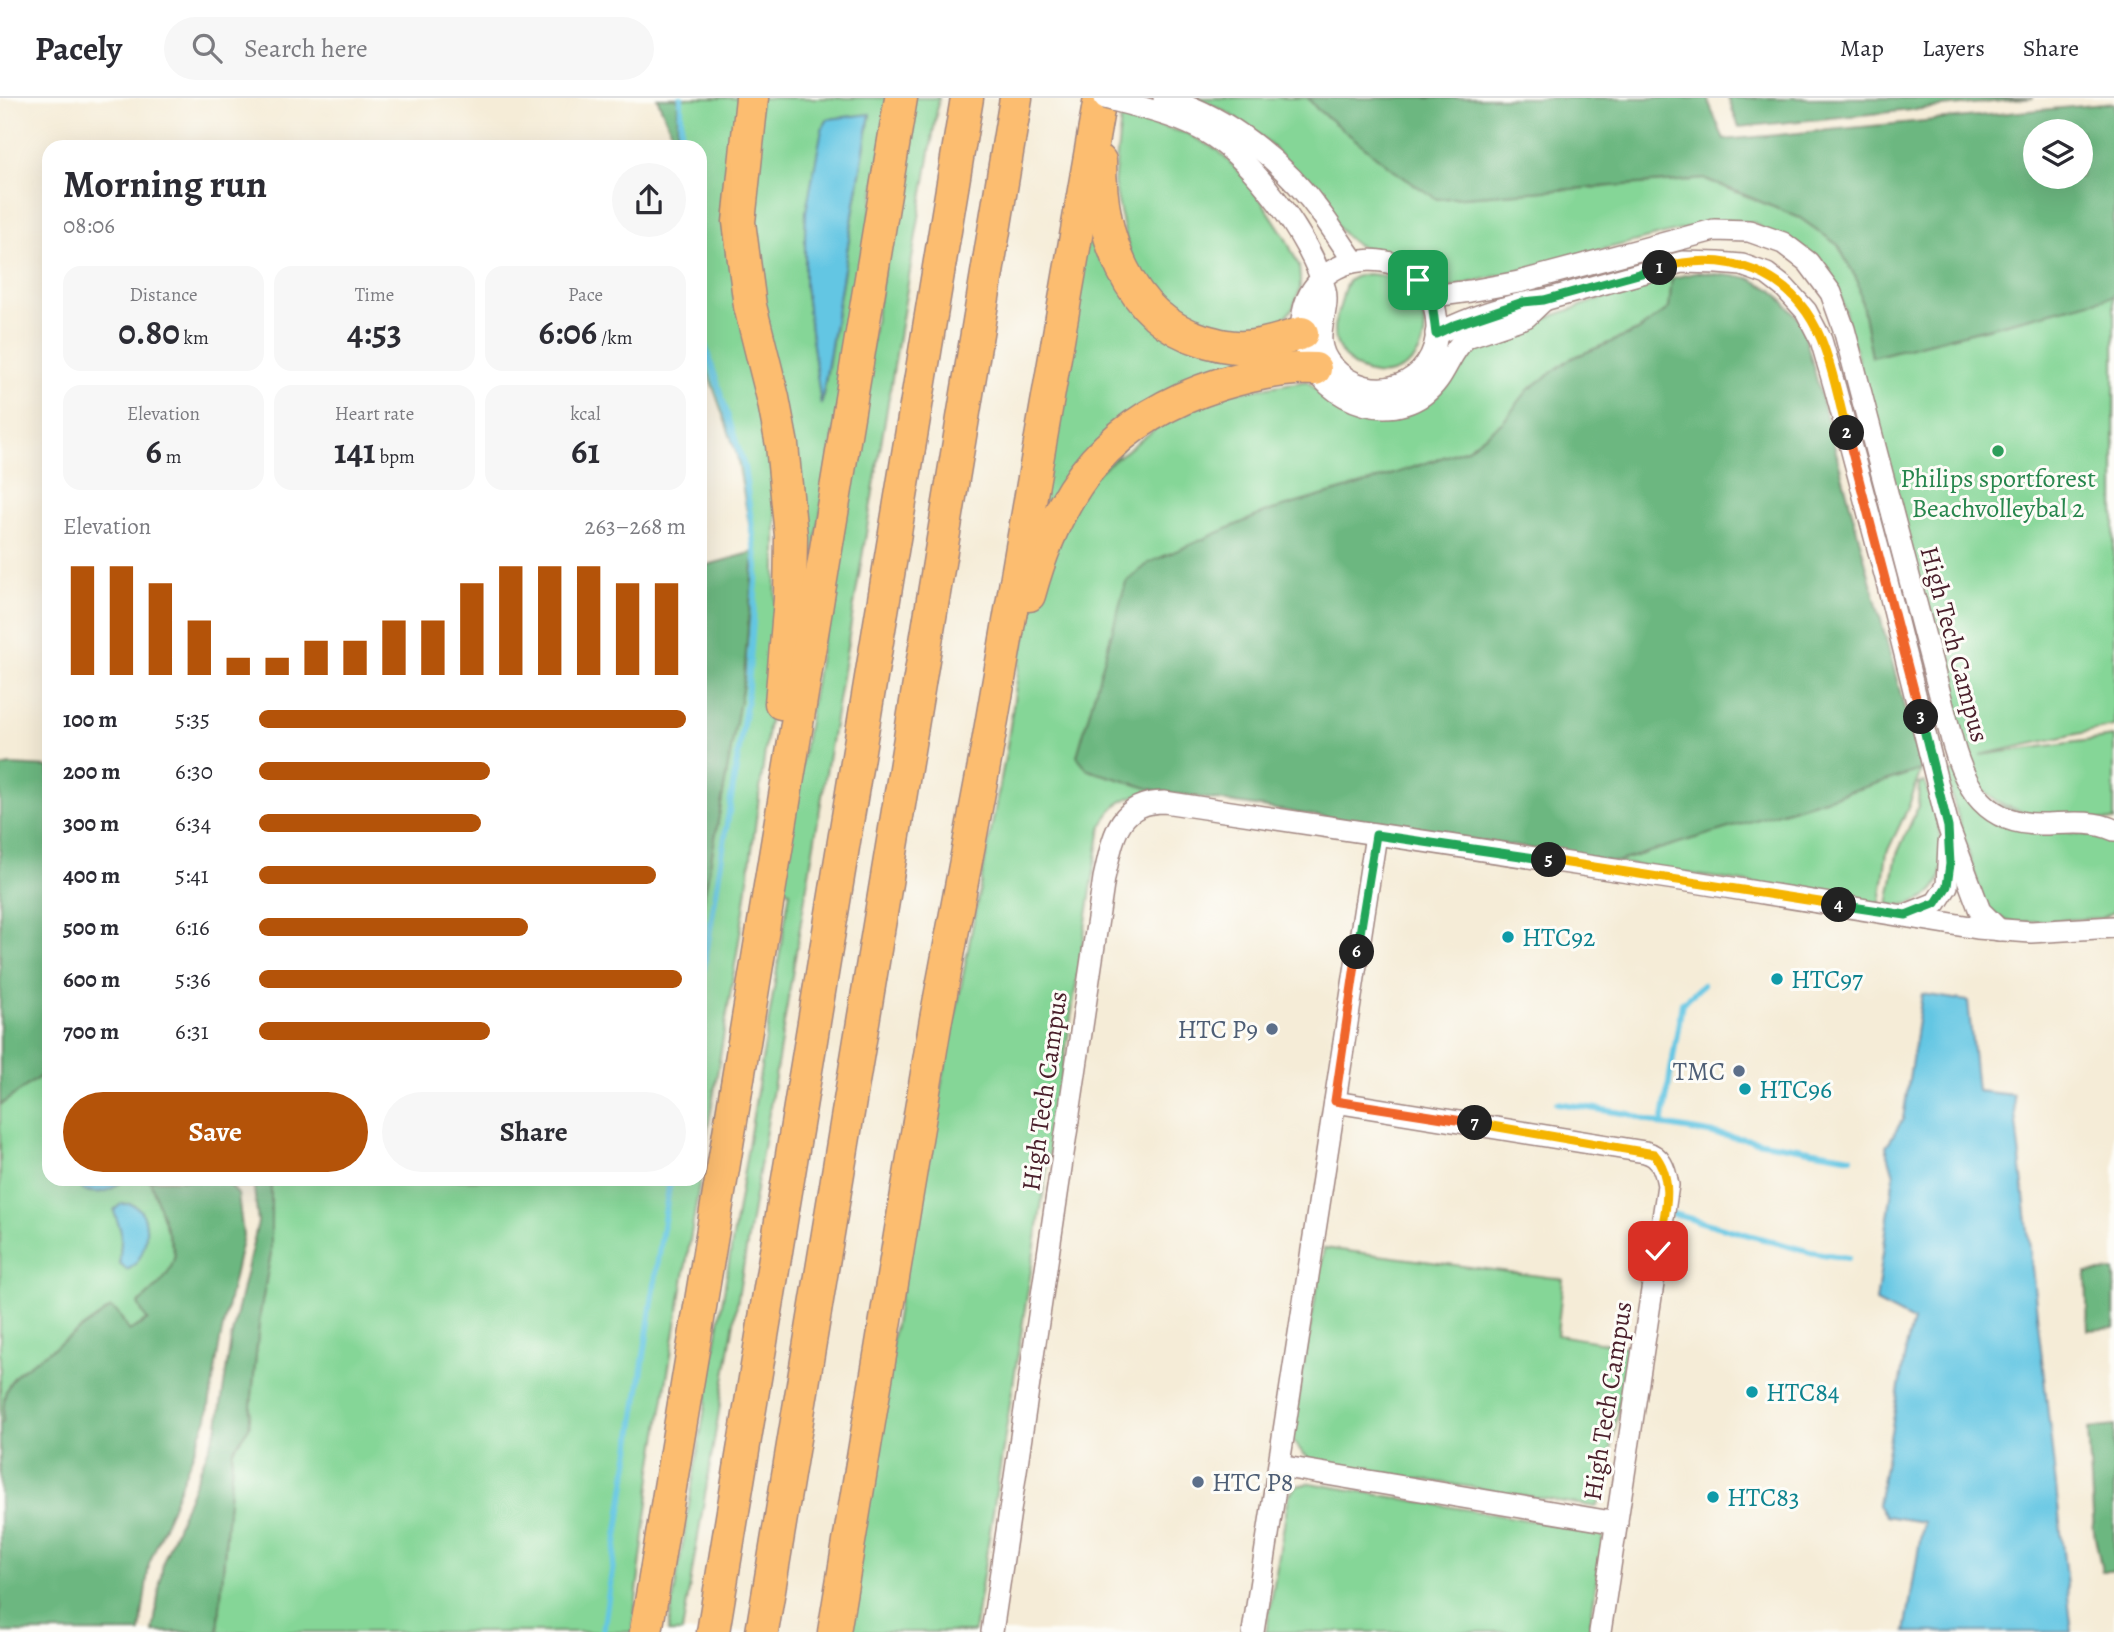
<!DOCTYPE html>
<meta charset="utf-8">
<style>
body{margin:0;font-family:Alegreya,serif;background:#f7f7f7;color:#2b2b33;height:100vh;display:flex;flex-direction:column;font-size:26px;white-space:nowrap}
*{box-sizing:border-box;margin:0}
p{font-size:23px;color:#7c7c81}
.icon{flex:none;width:38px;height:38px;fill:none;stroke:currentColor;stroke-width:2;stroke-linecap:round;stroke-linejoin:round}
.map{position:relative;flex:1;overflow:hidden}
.sheet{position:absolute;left:42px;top:42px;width:665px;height:1046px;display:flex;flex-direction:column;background:#fff;border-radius:21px;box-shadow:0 7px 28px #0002}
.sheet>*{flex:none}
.tools{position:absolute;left:2023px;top:21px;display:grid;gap:14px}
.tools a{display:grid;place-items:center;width:70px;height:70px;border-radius:50%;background:#fff;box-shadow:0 7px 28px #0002;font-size:35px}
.pin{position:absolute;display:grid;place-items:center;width:60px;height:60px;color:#fff;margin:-30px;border-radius:14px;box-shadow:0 4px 10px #0006}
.km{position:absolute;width:35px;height:35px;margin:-18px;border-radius:50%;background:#222;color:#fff;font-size:19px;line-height:35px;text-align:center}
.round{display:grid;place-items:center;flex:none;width:74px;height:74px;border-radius:37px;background:#f7f7f7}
.overview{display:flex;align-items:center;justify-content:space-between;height:119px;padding:0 21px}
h1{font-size:38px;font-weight:700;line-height:52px}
.stats{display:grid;grid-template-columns:repeat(3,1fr);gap:10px;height:119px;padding:7px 21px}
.stats div{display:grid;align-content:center;border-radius:18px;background:#f7f7f7;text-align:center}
.stats b{font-size:35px;font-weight:700}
.stats small{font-size:19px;font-weight:400}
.stats p{font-size:19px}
.chart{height:196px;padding:14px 21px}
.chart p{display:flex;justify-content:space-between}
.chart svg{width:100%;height:126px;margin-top:7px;stroke:#b45309;stroke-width:6}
.cta{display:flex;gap:14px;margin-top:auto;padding:14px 21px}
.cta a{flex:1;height:80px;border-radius:42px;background:#b45309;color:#fff;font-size:28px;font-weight:700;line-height:80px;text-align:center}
.cta a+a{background:#f7f7f7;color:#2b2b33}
ul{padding:0 21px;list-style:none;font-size:23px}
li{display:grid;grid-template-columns:112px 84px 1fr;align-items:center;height:52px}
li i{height:18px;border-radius:9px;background:#b45309}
header{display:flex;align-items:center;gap:42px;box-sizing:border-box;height:98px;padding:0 35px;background:#fff;border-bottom:2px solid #e1e1e2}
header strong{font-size:33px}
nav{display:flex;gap:38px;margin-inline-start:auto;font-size:24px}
.search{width:490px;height:63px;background:#f7f7f7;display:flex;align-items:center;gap:18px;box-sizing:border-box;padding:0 24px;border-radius:38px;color:#7c7c81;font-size:26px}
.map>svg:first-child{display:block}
.green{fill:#85d697;stroke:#687a61;stroke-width:2;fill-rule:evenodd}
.forest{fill:#6cb780;stroke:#5b6b56;stroke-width:2;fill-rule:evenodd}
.water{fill:#64c6e3;stroke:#577287;stroke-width:2}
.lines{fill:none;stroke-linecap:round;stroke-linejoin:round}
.stream{stroke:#64c6e3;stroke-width:6}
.minor-casing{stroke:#a08681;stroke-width:24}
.highway-casing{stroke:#a08681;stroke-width:35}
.minor{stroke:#fff;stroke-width:21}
.highway{stroke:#fcbd6f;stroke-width:32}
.minor-bridge-casing{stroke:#a08681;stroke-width:24;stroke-linecap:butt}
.minor-bridge{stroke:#fff;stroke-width:21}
.split-1-casing{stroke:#fff;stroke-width:14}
.split-2-casing{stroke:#fff;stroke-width:14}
.split-3-casing{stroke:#fff;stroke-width:14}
.split-4-casing{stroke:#fff;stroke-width:14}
.split-5-casing{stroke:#fff;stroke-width:14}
.split-6-casing{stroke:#fff;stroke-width:14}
.split-7-casing{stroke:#fff;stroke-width:14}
.split-8-casing{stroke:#fff;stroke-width:14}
.split-1{stroke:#22a559;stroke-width:9}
.split-2{stroke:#f5b400;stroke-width:9}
.split-3{stroke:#f0652b;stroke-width:9}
.split-4{stroke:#22a559;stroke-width:9}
.split-5{stroke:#f5b400;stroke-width:9}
.split-6{stroke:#22a559;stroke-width:9}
.split-7{stroke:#f0652b;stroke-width:9}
.split-8{stroke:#f5b400;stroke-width:9}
.leisure-dot{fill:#2e9e5b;stroke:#fdfcf7;stroke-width:2.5}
.culture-dot{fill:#0f9aa8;stroke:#fdfcf7;stroke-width:2.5}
.service-dot{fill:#5c6f8a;stroke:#fdfcf7;stroke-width:2.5}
.labels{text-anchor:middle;stroke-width:6;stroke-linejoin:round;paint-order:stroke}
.leisure-label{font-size:26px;fill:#27864d;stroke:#fdfcf7}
.street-label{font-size:26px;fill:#4a1f2b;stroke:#fdfcf7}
.culture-label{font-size:26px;fill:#0d838f;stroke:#fdfcf7;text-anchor:start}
.service-label{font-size:26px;fill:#4e5e75;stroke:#fdfcf7;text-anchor:end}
</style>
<header>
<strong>Pacely</strong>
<div class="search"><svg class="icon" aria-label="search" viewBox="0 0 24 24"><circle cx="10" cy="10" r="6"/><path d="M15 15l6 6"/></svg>Search here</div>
<nav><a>Map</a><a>Layers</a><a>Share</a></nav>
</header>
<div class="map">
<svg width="2114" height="1534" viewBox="0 0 2114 1534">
<rect width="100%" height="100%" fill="#fdfcf7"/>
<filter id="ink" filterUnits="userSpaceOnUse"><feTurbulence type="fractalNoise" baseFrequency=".0143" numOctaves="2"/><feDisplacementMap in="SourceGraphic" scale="14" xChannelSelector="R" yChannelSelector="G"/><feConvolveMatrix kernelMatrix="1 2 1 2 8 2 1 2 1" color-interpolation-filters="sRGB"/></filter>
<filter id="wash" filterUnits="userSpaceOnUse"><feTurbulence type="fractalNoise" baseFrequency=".00686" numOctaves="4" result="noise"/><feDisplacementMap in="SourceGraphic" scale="28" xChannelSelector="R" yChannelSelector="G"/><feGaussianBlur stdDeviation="1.57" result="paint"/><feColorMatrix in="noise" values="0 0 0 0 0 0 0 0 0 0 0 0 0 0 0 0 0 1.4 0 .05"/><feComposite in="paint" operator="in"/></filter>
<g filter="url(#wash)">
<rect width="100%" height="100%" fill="#f5ecd7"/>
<!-- green -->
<g class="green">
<path d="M678 0H743L736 49 777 351 775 578 744 812 700 1079V822L744 580 754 454 737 357 700 251V49H677Z"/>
<path d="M760 0H890L806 503 798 501 747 124ZM870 16 822 304H821L805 188 806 113Z"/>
<path d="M912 0H939L682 1534H668L790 793 781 791Z"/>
<path d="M1196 0H1308L1317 11 1400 77 1437 101 1705 81 1800 120 1838 147 1858 184 1872 259 2114 198V628L1980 657 2114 639V723C2072 720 2004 723 1976 685 1971 679 1968 667 1965 660L1840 195 1755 125 1720 122 1449 190C1432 182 1421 169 1404 160 1382 148 1365 158 1346 138 1318 110 1298 73 1269 46 1249 27 1222 10 1196 0Z"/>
<path d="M1121 19 1186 35 1218 52 1240 75 1263 105 1285 139 1299 168 1300 180V191L1293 210 1277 229 1256 238 1194 230 1133 174 1114 85Z"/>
<path d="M1093 37 1119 185 1265 258 1158 302 1018 491Z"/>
<path d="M1367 176C1382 177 1395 179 1407 189 1434 214 1431 264 1392 275 1363 283 1333 258 1334 229 1335 222 1338 215 1340 208 1346 188 1342 180 1367 176Z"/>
<path d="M1672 180 1669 210 1638 233 1570 261 1529 292 1503 324 1467 351 1370 384 1266 414 1088 672 1158 693C1129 696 1108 705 1100 735L974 1534H843L906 1161 954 924 1006 655 1021 554 1037 495 1083 386 1196 300 1307 283C1331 306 1345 310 1376 317L1466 251 1482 243 1620 194Z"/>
<path d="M1921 672 1908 710 1887 754 1880 806 1616 764Z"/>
<path d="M1956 674 1964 694 2071 735 2100 738 2114 744V814L2102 820 2015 824 1998 819 1984 807 1945 675Z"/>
<path d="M1925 684C1934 718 1964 783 1919 802 1907 807 1901 808 1888 807L1897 756 1918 709 1919 686Z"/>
<path d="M49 972V1082H77L82 1092 120 1085 122 1082H150L175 1156C171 1179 155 1191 138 1206L149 1221 129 1233 118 1215 111 1211 19 1274C2 1291 4 1301 3 1324L0 1326V1007ZM133 1107C154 1125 136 1150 127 1172L120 1165 122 1137 120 1126Z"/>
<path d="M271 1082H700L652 1371 632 1534H218L233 1352 249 1329 260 1216 271 1155Z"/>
<path d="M1324 1150 1563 1181 1557 1237 1629 1249 1603 1399 1596 1409 1313 1364 1302 1354 1291 1340Z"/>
<path d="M1310 1385 1598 1434 1603 1440 1589 1534H1266L1289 1397 1297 1388Z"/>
</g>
<!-- forest -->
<g class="forest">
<path d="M657 0H678L677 47Z"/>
<path d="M1308 0H1707L1724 42 2114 5V198L1872 259 1858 184 1838 147 1800 120 1706 81 1437 101 1400 77 1317 11ZM2035 33H2081V79H2035Z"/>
<path d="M1728 0H2034L1739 29Z"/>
<path d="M1699 174 1749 180 1773 192 1801 223 1921 672 1616 764 1158 693 1088 672 1077 658 1126 484 1150 464 1266 414 1370 384 1467 351 1503 324 1528 292 1570 261 1638 233 1669 210 1672 180Z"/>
<path d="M754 454 744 580 700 822V469Z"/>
<path d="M10 667 49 669V972L0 1007V669Z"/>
<path d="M150 1082H225L238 1096 243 1138 220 1243 207 1320 149 1466 140 1534H0V1326L3 1324C4 1301 2 1291 19 1274L111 1210 118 1215 129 1233 148 1222 144 1218 138 1206C155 1191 171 1179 175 1156Z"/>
<path d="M253 1082H271V1155L260 1216 249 1329 233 1352 218 1534H153L163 1464 218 1327 231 1241 258 1124Z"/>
<path d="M2114 1173V1230L2088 1232 2086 1175Z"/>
<path d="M2114 1328V1473H2102L2094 1434 2088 1331Z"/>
</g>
<!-- water -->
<g class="water">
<path d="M870 16 821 307 805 188V137L806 113 822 31 828 21Z"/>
<path d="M1922 896 1968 903 1977 993 2013 997 2072 1534H1905L1923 1424 1886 1418 1878 1407 1906 1250 1913 1223 1876 1204 1894 1077 1886 1049 1903 1021Z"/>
<path d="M77 1082H122C110 1095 99 1097 82 1092Z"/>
<path d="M121 1106C125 1106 130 1105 133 1107 155 1115 147 1164 127 1172L120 1165C119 1155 122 1145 121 1135 120 1126 115 1121 114 1112Z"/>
</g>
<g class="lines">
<!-- stream -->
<g class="stream">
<path d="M681 49V0"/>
<path d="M700 232 744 369 757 469 747 601 700 894"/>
<path d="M1557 1005 1629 1016 1662 1027 1851 1059"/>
<path d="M1662 1027 1682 905 1703 887"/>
<path d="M1673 1116 1810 1154 1848 1160"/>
<path d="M603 1534 670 1082"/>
</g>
</g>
</g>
<g filter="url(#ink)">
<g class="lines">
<!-- minor casing -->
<g class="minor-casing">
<g id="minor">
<path d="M1164 0C1227 17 1285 65 1323 118 1334 133 1343 148 1354 163"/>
<path d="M1132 7C1158 14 1183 21 1206 34 1252 60 1311 141 1325 192 1331 216 1308 241 1332 268 1371 311 1437 288 1437 229 1436 137 1298 142 1302 233 1305 290 1375 330 1423 297 1446 281 1448 255 1467 239L1526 219 1544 202"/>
<path d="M1428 196 1441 197 1470 193 1519 184 1714 132 1749 133 1783 145 1808 164 1831 195 1844 231 1953 646C1966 692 1987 726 2040 726 2064 726 2091 721 2114 732"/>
<path d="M1436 236C1469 220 1507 206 1544 202L1682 164 1718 165 1742 167 1767 176 1785 190 1806 213 1821 242 1835 290 1886 480 1948 728 1980 813 1999 832"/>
<path d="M1906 817 1936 805 1947 788 1949 745"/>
<path d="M1335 1004 1645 1054C1661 1058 1665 1071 1668 1087L1600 1534"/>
<path d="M1279 1368 1617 1425"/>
<path d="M992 1534 1104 780C1113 742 1116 704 1164 704L1695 784 1977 830 2031 834 2114 829"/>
<path d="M1253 1534 1376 737"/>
</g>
</g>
<!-- highway casing -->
<g class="highway-casing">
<g id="highway">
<path d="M752 0 739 124 750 208 773 300 782 347 791 438 790 501 781 605"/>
<path d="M1100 63C1100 135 1126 219 1202 242 1216 246 1230 250 1245 249 1264 248 1284 241 1302 235"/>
<path d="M1029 497C1059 387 1110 321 1221 286 1251 277 1284 269 1315 271"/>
<path d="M646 1534 901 0"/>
<path d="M713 1534 967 0"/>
<path d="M762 1534 1016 0"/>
<path d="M834 1534 936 921 985 662 1100 0"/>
</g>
</g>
<!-- minor -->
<use href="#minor" class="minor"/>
<!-- highway -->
<use href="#highway" class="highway"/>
<!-- minor-bridge casing -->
<g class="minor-bridge-casing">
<path id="minor-bridge" d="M1105 0 1132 7"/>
</g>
<!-- minor-bridge -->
<use href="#minor-bridge" class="minor-bridge"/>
</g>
</g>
<g class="lines" filter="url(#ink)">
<!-- split-1 casing -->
<g class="split-1-casing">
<path id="split-1" d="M1418 182 1432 204 1436 236 1455 227 1523 204 1544 202 1660 170"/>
</g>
<!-- split-2 casing -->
<g class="split-2-casing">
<path id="split-2" d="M1660 170C1727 151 1793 173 1821 241 1833 270 1839 304 1847 335"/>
</g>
<!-- split-3 casing -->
<g class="split-3-casing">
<path id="split-3" d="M1847 335 1921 619"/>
</g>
<!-- split-4 casing -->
<g class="split-4-casing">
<path id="split-4" d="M1839 807 1906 817 1936 805 1947 788 1950 766 1948 729 1921 619"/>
</g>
<!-- split-5 casing -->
<g class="split-5-casing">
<path id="split-5" d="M1549 762 1839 807"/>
</g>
<!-- split-6 casing -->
<g class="split-6-casing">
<path id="split-6" d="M1357 854 1376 737 1549 762"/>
</g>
<!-- split-7 casing -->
<g class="split-7-casing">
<path id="split-7" d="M1357 854 1335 1003 1475 1025"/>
</g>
<!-- split-8 casing -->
<g class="split-8-casing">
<path id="split-8" d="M1475 1025 1654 1056C1677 1083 1663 1121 1658 1153"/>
</g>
<!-- split-1 -->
<use href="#split-1" class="split-1"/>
<!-- split-2 -->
<use href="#split-2" class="split-2"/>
<!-- split-3 -->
<use href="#split-3" class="split-3"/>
<!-- split-4 -->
<use href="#split-4" class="split-4"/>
<!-- split-5 -->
<use href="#split-5" class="split-5"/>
<!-- split-6 -->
<use href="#split-6" class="split-6"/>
<!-- split-7 -->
<use href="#split-7" class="split-7"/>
<!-- split-8 -->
<use href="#split-8" class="split-8"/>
</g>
<!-- markers -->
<circle class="leisure-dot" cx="1998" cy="353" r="7"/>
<g class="culture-dot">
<circle cx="1508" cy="839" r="7"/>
<circle cx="1777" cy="881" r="7"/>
<circle cx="1745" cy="991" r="7"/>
<circle cx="1752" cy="1294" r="7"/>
<circle cx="1713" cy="1399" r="7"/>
</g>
<g class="service-dot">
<circle cx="1272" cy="931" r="7"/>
<circle cx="1739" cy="973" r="7"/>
<circle cx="1198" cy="1384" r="7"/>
</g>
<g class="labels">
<!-- leisure labels -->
<g class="leisure-label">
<text x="1998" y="389">Philips sportforest<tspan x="1998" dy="30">Beachvolleybal 2</tspan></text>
</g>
<!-- street labels -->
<g class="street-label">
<text transform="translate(1955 546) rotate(75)" y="9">High Tech Campus</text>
<text transform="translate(1044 993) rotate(-82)" y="9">High Tech Campus</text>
<text transform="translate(1607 1303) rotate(-81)" y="9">High Tech Campus</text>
</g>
<!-- culture labels -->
<g class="culture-label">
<text x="1522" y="848">HTC92</text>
<text x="1791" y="890">HTC97</text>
<text x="1759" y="1000">HTC96</text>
<text x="1766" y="1303">HTC84</text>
<text x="1727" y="1408">HTC83</text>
</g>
<!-- service labels -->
<g class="service-label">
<text x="1258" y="940">HTC P9</text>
<text x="1725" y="982">TMC</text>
<text x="1212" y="1393" text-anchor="start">HTC P8</text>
</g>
</g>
</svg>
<div class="tools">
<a><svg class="icon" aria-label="layers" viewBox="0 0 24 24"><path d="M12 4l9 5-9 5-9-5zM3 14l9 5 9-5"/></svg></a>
</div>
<div class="pin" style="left:1418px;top:182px;background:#1e9e55"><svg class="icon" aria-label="arrive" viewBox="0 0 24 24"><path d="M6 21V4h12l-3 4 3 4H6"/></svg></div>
<div class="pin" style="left:1658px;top:1153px;background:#d93025"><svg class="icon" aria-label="check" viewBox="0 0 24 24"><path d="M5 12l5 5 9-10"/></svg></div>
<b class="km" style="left:1660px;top:170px">1</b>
<b class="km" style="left:1847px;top:335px">2</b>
<b class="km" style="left:1921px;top:619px">3</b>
<b class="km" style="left:1839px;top:807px">4</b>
<b class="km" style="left:1549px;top:762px">5</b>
<b class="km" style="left:1357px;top:854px">6</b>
<b class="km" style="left:1475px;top:1025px">7</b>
<section class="sheet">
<div class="overview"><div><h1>Morning run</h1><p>08:06</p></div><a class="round"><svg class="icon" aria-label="share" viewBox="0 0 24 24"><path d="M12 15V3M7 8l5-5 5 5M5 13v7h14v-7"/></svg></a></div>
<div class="stats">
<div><p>Distance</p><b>0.80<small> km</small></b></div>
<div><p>Time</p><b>4:53</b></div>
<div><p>Pace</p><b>6:06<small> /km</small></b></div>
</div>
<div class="stats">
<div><p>Elevation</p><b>6<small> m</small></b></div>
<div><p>Heart rate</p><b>141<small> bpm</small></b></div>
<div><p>kcal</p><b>61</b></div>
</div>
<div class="chart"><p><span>Elevation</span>263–268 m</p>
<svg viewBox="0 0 160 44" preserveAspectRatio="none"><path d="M5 44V6M15 44V6M25 44V12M35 44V25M45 44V38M55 44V38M65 44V32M75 44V32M85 44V25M95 44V25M105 44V12M115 44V6M125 44V6M135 44V6M145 44V12M155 44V12"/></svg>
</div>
<ul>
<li><b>100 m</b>5:35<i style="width:100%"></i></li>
<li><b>200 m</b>6:30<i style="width:54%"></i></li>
<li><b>300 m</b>6:34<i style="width:52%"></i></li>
<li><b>400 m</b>5:41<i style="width:93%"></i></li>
<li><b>500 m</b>6:16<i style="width:63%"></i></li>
<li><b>600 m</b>5:36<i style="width:99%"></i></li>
<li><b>700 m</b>6:31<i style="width:54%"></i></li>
</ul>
<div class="cta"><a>Save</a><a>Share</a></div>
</section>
</div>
